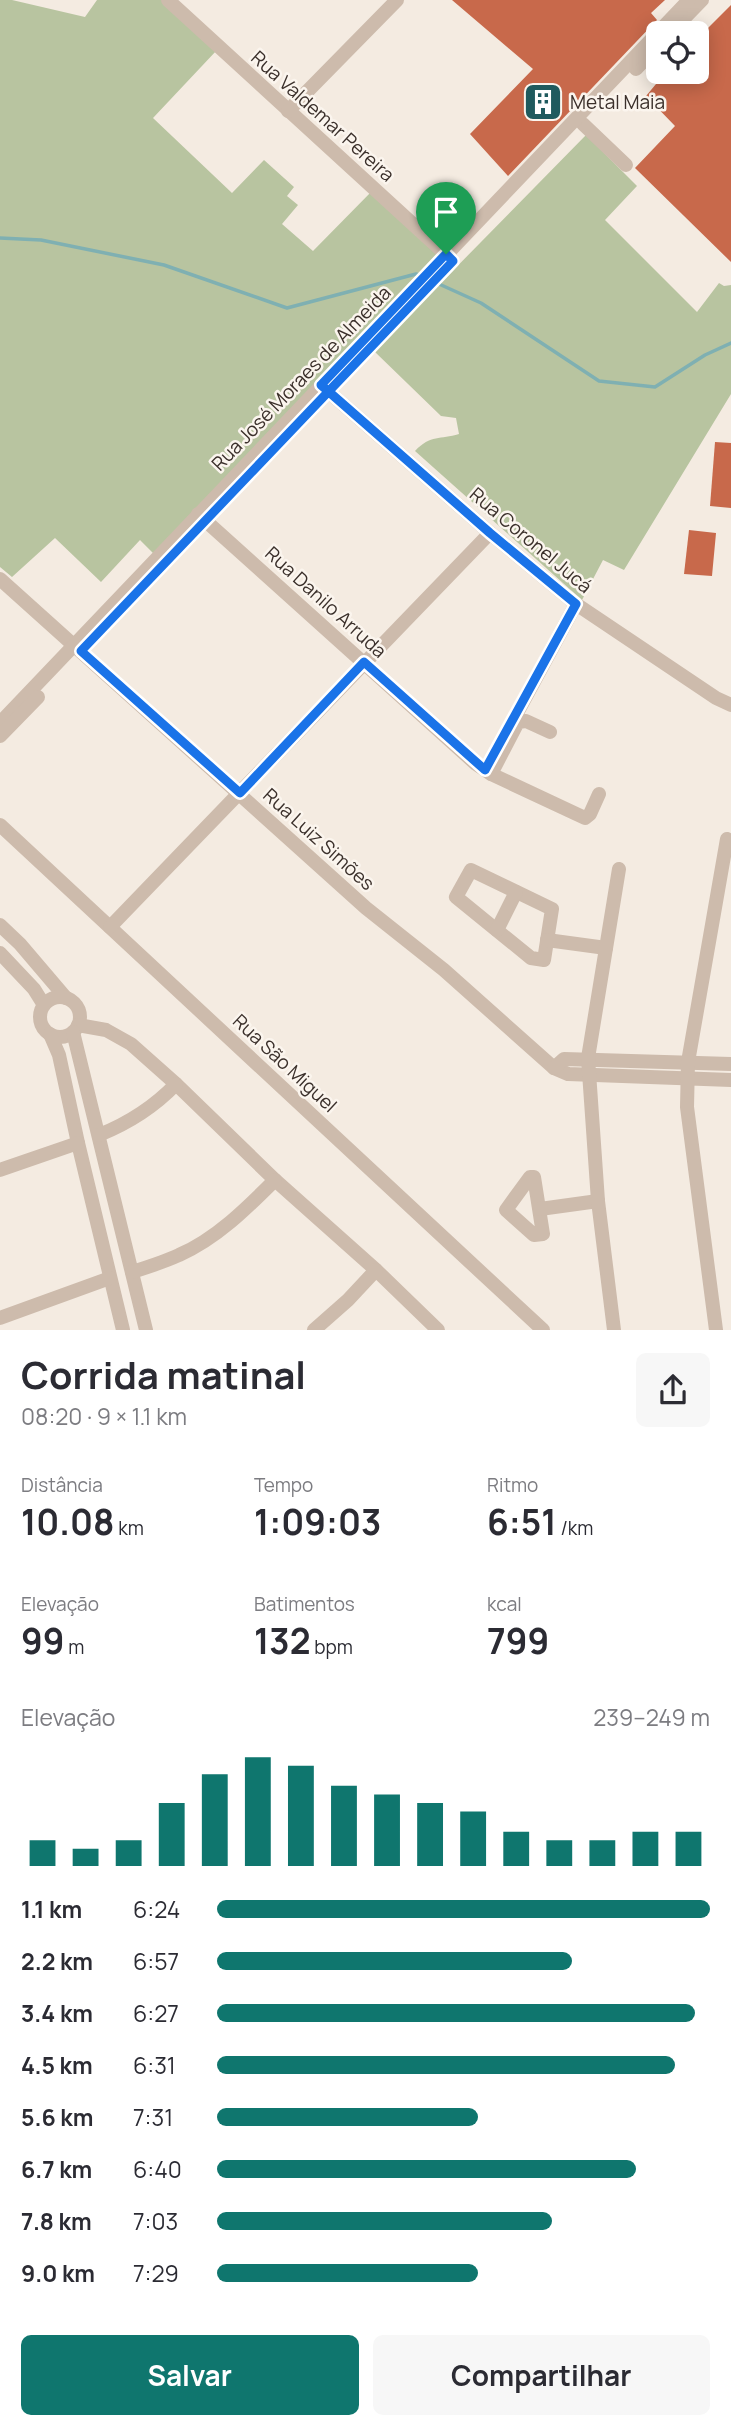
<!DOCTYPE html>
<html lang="pt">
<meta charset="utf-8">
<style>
body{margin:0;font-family:Manrope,sans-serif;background:#f7f7f7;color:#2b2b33;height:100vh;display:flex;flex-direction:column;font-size:26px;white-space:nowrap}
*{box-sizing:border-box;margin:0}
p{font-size:23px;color:#7c7c81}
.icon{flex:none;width:38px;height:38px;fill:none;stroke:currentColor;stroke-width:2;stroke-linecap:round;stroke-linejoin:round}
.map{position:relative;height:1330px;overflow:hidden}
.panel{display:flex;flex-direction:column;background:#fff;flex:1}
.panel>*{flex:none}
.fabs{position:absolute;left:646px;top:21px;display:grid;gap:14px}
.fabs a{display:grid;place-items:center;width:63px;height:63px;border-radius:10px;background:#fff;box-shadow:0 4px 18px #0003;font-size:35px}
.pin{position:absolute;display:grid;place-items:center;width:60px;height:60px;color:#fff;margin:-72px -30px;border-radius:50% 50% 50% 0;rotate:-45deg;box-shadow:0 0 7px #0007}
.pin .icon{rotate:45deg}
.round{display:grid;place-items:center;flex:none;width:74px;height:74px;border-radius:10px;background:#f7f7f7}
.headline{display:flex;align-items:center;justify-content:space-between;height:119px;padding:0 21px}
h1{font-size:38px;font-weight:700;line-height:52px}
.metrics{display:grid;grid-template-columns:repeat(3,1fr);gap:10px;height:119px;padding:7px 21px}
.metrics div{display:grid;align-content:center}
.metrics b{font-size:35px;font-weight:700}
.metrics small{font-size:19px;font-weight:400}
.metrics p{font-size:19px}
.chart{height:196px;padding:14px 21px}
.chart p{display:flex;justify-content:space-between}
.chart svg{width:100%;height:126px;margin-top:7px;stroke:#0f766e;stroke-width:6}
.action{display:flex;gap:14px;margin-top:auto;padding:14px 21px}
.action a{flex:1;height:80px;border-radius:10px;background:#0f766e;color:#fff;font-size:28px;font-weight:700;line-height:80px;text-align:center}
.action a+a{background:#f7f7f7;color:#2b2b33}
ul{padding:0 21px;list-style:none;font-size:23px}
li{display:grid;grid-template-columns:112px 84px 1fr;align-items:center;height:52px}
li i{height:18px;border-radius:9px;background:#0f766e}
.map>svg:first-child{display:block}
.green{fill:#b8c4a0}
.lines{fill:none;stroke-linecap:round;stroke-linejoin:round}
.stream{stroke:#7fb0b2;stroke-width:3.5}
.building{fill:#c8694b}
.minor{stroke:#cdbbac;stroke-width:14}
.route-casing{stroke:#fff;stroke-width:14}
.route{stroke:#1a73e8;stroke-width:9}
.labels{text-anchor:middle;stroke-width:5;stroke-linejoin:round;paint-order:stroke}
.poi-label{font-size:19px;fill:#3b302b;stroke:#fbf5ee;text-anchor:start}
.street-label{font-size:19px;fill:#3b302b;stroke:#fbf5ee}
</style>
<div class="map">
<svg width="731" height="1330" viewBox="0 0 731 1330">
<rect width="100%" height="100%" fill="#f4ebe1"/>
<!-- green -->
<g class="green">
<path d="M0 0H12L85 17 97 0H162L217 50 153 118 232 193 264 160 294 187 287 196 298 205 282 224 313 251 372 191 443 254 154 554 140 540 101 582 55 538 12 577 0 567Z"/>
<path d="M586 135 637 186 605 220 697 312 719 283 724 286 731 285V394L624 570 603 560 582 600 415 451C431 434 440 440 459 434L456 418 441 416 374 351Z"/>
</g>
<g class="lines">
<!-- stream -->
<g class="stream">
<path d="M0 238 41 240 164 265 287 308 416 274 419 275"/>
<path d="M439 284 481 303 599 381 655 387 705 355 731 343"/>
</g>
</g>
<!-- building -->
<g class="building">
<path d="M452 0H665L651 13 657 20 508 176 470 134 533 69Z"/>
<path d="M731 5V262L635 168 675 126 646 96 666 72H696V40Z"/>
<path d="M715 442 731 443V508L710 506Z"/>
<path d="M689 530 716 533 712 576 684 574Z"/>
</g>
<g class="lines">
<!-- minor -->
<g class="minor">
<path d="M168 0 452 260"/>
<path d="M670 33 702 0"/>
<path d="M636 69 658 46"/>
<path d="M288 111 397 0"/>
<path d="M583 124 626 165"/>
<path d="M321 385 490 533 576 604 716 698 731 705"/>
<path d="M198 514 476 764 491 774"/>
<path d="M0 579 366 908 444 970 554 1068 568 1074 731 1080"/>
<path d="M0 723 689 0"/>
<path d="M510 726 576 604"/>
<path d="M550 732 526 721 518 722 491 774 585 818 590 814 599 794"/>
<path d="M0 736 38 697"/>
<path d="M0 825 543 1330"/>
<path d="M471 870 552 909 544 960 531 958 456 897Z"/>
<path d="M0 925 20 944 66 998"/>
<path d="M110 927 490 533"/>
<path d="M497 930 516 892"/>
<path d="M547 940 606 948"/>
<path d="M0 953 34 989 44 1005"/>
<circle cx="60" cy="1017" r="20"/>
<path d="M78 1025 106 1030 131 1044 176 1084 275 1180 376 1270 438 1330"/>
<path d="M73 1032 146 1330"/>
<path d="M50 1034 59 1055 78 1143 123 1330"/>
<path d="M554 1068 564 1059 731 1064"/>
<path d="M99 1135C129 1123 154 1107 176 1084"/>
<path d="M0 1170 78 1143"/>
<path d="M530 1177H534L543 1234 534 1235 506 1210Z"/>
<path d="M540 1209 598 1201"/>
<path d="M132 1272C148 1267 164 1262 179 1255 216 1239 247 1208 275 1180"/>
<path d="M0 1318 110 1278"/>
<path d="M314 1330 348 1300 376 1270"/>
<path d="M614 1330 598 1201 588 1058 619 869"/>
<path d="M716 1330 687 1107 688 1062 727 839"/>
</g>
</g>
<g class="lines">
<!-- route casing -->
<g class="route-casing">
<path id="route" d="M446 254 453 261 81 651 240 793 364 662 485 770 576 604 490 533 328 391 321 385 446 254"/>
</g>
<!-- route -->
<use href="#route" class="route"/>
</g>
<!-- icons -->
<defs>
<g id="building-square" transform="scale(2.0125)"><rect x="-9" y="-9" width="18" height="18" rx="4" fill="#1f5a5e" stroke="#fbf5ee"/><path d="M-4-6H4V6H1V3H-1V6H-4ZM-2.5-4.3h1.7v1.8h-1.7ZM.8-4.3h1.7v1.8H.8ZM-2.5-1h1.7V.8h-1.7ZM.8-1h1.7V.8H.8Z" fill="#fff"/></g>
</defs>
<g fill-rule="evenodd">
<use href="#building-square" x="543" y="102"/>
</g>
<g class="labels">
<!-- poi labels -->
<g class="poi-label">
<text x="570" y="109">Metal Maia</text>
</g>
<!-- street labels -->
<g class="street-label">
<text transform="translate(323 116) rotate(42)" y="7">Rua Valdemar Pereira</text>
<text transform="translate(301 378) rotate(-46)" y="7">Rua José Moraes de Almeida</text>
<text transform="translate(531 540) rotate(40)" y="7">Rua Coronel Jucá</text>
<text transform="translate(326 602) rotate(42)" y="7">Rua Danilo Arruda</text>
<text transform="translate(319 839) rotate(42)" y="7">Rua Luiz Simões</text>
<text transform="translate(285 1063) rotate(43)" y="7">Rua São Miguel</text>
</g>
</g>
</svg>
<div class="fabs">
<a><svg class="icon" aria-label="locate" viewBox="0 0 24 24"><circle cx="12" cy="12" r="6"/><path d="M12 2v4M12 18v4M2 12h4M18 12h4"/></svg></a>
</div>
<div class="pin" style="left:446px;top:254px;background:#1e9e55"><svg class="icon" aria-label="arrive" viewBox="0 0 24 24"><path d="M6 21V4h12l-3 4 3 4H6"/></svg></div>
</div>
<section class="panel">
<div class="headline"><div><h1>Corrida matinal</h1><p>08:20 · 9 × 1.1 km</p></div><a class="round"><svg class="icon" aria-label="share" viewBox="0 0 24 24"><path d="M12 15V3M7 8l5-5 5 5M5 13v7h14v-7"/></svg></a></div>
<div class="metrics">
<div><p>Distância</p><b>10.08<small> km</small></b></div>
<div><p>Tempo</p><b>1:09:03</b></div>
<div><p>Ritmo</p><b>6:51<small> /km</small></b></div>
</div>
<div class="metrics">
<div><p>Elevação</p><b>99<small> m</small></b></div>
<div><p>Batimentos</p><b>132<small> bpm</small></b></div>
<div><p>kcal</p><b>799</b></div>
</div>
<div class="chart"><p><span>Elevação</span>239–249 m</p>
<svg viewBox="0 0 160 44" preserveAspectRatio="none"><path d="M5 44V35M15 44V38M25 44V35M35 44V22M45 44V12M55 44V6M65 44V9M75 44V16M85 44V19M95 44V22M105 44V25M115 44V32M125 44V35M135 44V35M145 44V32M155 44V32"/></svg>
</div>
<ul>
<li><b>1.1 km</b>6:24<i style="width:100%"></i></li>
<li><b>2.2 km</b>6:57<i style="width:72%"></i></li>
<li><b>3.4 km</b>6:27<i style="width:97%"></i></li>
<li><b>4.5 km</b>6:31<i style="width:93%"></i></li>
<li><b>5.6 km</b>7:31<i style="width:53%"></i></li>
<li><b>6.7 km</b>6:40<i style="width:85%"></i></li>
<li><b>7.8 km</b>7:03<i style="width:68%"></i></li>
<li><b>9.0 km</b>7:29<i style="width:53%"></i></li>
</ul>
<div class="action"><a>Salvar</a><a>Compartilhar</a></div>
</section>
